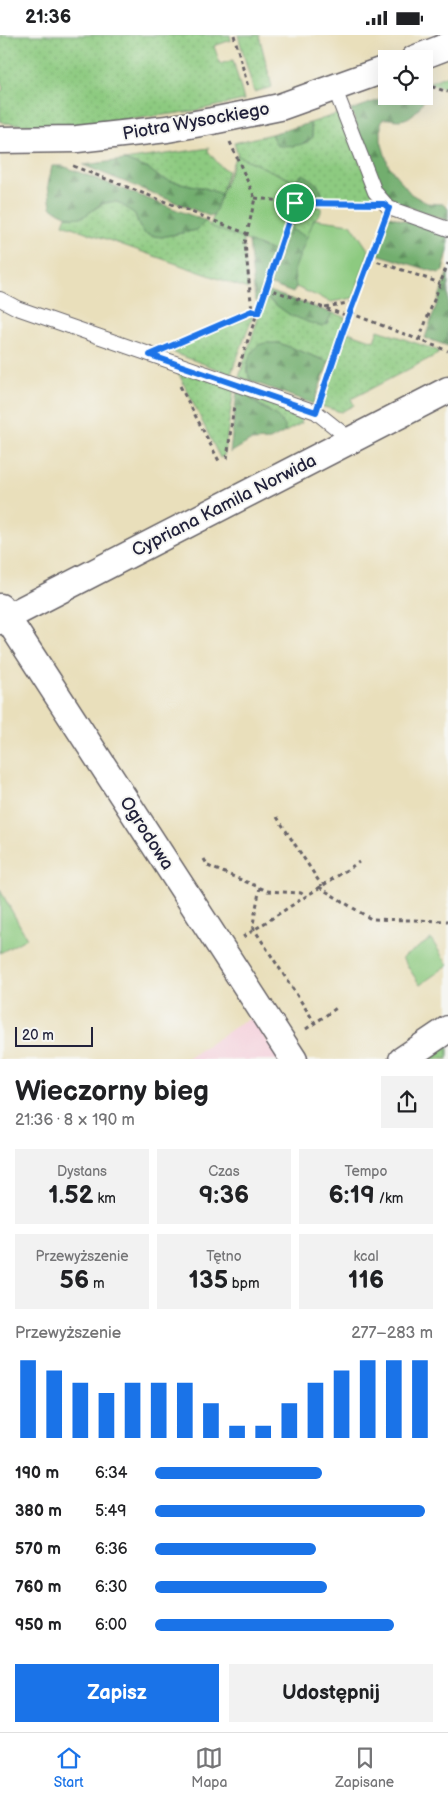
<!DOCTYPE html>
<html lang="pl">
<meta charset="utf-8">
<style>
body{margin:0;font-family:"Balsamiq Sans",sans-serif;background:#f2f2f2;color:#202124;height:100vh;display:flex;flex-direction:column;font-size:19px;white-space:nowrap}
*{box-sizing:border-box;margin:0}
p{font-size:16px;color:#757577}
.icon{flex:none;width:28px;height:28px;fill:none;stroke:currentColor;stroke-width:2;stroke-linecap:round;stroke-linejoin:round}
.map{position:relative;height:1024px;overflow:hidden}
.sheet{display:flex;flex-direction:column;background:#fff;flex:1}
.sheet>*{flex:none}
.buttons{position:absolute;left:378px;top:15px;display:grid;gap:10px}
.buttons a{display:grid;place-items:center;width:55px;height:55px;border-radius:0px;background:#fff;box-shadow:0 5px 20px #0002;font-size:25px}
.scale{position:absolute;left:15px;bottom:12px;width:78px;box-sizing:border-box;padding-left:5px;border:2px solid #22223b;border-top:0;font-size:14px;line-height:18px;white-space:nowrap;color:#22223b;-webkit-text-stroke:4px #f6f6f2;paint-order:stroke}
.pin{position:absolute;display:grid;place-items:center;width:42px;height:42px;color:#fff;margin:-21px;border:2px solid #fff;border-radius:50%;box-shadow:0 1px 5px #0007}
.round{display:grid;place-items:center;flex:none;width:52px;height:52px;border-radius:0px;background:#f2f2f2}
.overview{display:flex;align-items:center;justify-content:space-between;height:85px;padding:0 15px}
h1{font-size:28px;font-weight:600;line-height:38px}
.metrics{display:grid;grid-template-columns:repeat(3,1fr);gap:8px;height:85px;padding:5px 15px}
.metrics div{display:grid;align-content:center;border-radius:0px;background:#f2f2f2;text-align:center}
.metrics b{font-size:25px;font-weight:600}
.metrics small{font-size:14px;font-weight:400}
.metrics p{font-size:14px}
.chart{height:140px;padding:10px 15px}
.chart p{display:flex;justify-content:space-between}
.chart svg{width:100%;height:90px;margin-top:5px;stroke:#1a73e8;stroke-width:6}
.action{display:flex;gap:10px;margin-top:auto;padding:10px 15px}
.action a{flex:1;height:58px;border-radius:0px;background:#1a73e8;color:#fff;font-size:20px;font-weight:600;line-height:58px;text-align:center}
.action a+a{background:#f2f2f2;color:#202124}
ul{padding:0 15px;list-style:none;font-size:16px}
li{display:grid;grid-template-columns:80px 60px 1fr;align-items:center;height:38px}
li i{height:12px;border-radius:6px;background:#1a73e8}
.status{display:flex;justify-content:space-between;align-items:center;height:35px;padding:0 25px;background:#fff;direction:ltr}
.status svg{height:14px;fill:currentColor}
.tabs{display:flex;justify-content:space-around;align-items:center;height:70px;border-top:1px solid #e0e0e0;background:#fff;font-size:14px;color:#757577}
.tabs a{display:grid;justify-items:center;gap:2px}
.tabs .on{color:#1a73e8}
.map>svg:first-child{display:block}
.built{fill:#f5cfdb}
.grass{fill:url(#grass-dots);stroke:#58765e}
.forest{fill:url(#forest-firs);stroke:#4a6854}
.park{fill:#8dca80;stroke:#58765e}
.lines{fill:none;stroke-linecap:round;stroke-linejoin:round}
.lane-casing{stroke:#686468;stroke-width:16}
.street-casing{stroke:#686468;stroke-width:29}
.path{stroke:#686468;stroke-width:3;stroke-dasharray:4 4;stroke-linecap:butt}
.lane{stroke:#fff;stroke-width:14}
.street{stroke:#fff;stroke-width:26}
.route-casing{stroke:#fff;stroke-width:10}
.route{stroke:#1a73e8;stroke-width:6}
.labels{text-anchor:middle;stroke-width:4;stroke-linejoin:round;paint-order:stroke}
.street-label{font-size:18px;fill:#22223b;stroke:#f6f6f2}
</style>
<div class="status"><b>21:36</b><svg viewBox="0 0 49 12"><path d="M0 12V9h3v3zM5 12V6h3v6zM10 12V3h3v9zM15 12V0h3v12zM26 1h20v11H26zM47 4h2v5h-2z"/></svg></div>
<div class="map">
<svg width="448" height="1025" viewBox="0 0 448 1025">
<defs>
<pattern id="grass-dots" width="8" height="8" patternUnits="userSpaceOnUse" patternTransform="scale(1.25)"><rect width="8" height="8" fill="#8dca80"/><path d="M2 2h.1M6 6h.1" fill="none" stroke="#79ad70" stroke-width="1.8" stroke-linecap="round"/></pattern>
<pattern id="forest-firs" width="22" height="20" patternUnits="userSpaceOnUse" patternTransform="scale(1.25)"><rect width="22" height="20" fill="#72ae6e"/><path d="M5 1l3.5 6h-7zM16 11l3.5 6h-7z" fill="#5d8d5c"/></pattern>
</defs>
<rect width="100%" height="100%" fill="#f6f6f2"/>
<filter id="ink" filterUnits="userSpaceOnUse"><feTurbulence type="fractalNoise" baseFrequency=".02" numOctaves="2"/><feDisplacementMap in="SourceGraphic" scale="10" xChannelSelector="R" yChannelSelector="G"/><feConvolveMatrix kernelMatrix="1 2 1 2 8 2 1 2 1" color-interpolation-filters="sRGB"/></filter>
<filter id="wash" filterUnits="userSpaceOnUse"><feTurbulence type="fractalNoise" baseFrequency=".0096" numOctaves="4" result="noise"/><feDisplacementMap in="SourceGraphic" scale="20" xChannelSelector="R" yChannelSelector="G"/><feGaussianBlur stdDeviation="1.12" result="paint"/><feColorMatrix in="noise" values="0 0 0 0 0 0 0 0 0 0 0 0 0 0 0 0 0 1.4 0 .05"/><feComposite in="paint" operator="in"/></filter>
<g filter="url(#wash)">
<rect width="100%" height="100%" fill="#e9dfbb"/>
<!-- built -->
<path class="built" d="M253 983 280 1025H185L246 985Z"/>
<!-- grass -->
<g class="grass">
<path d="M0 0H230L231 5 214 11 220 29 233 25 244 65 194 76 126 85 49 92 4 88 0 86V56L3 55 0 42Z"/>
<path d="M238 0H259L272 52 254 57Z"/>
<path d="M448 40V54L427 48Z"/>
<path d="M340 78 376 166 322 165C324 152 313 145 303 139L294 146 238 121 234 108 271 99 278 111 313 102 310 88Z"/>
<path d="M209 113 208 116 221 132 228 136 221 159 205 153 171 146 159 142 149 134 124 125Z"/>
<path d="M112 166 118 167 135 179 139 191 144 198 153 201 173 200 197 195 206 186 210 191 243 204 248 254 63 189 66 181C87 187 93 170 112 166Z"/>
<path d="M298 172H321V177L314 185 306 205 303 200 290 194Z"/>
<path d="M265 262 290 280 305 285 327 288 332 278 346 282 329 327 279 308 248 341 251 346 239 342Z"/>
<path d="M253 281 231 339 174 318 173 312Z"/>
<path d="M378 295 439 316 438 319 351 364 354 370 341 377 321 371 348 297 374 306Z"/>
<path d="M176 333 234 354 224 421 220 423Z"/>
<path d="M246 358 298 377 302 388 285 397C283 377 257 373 246 358Z"/>
</g>
<!-- forest -->
<g class="forest">
<path d="M424 54 428 55C423 68 415 84 399 85 393 85 389 83 383 84L381 88V106L388 129 394 138 411 159 427 168 444 169 448 174V186L395 167C371 142 363 107 351 75L390 61H424Z"/>
<path d="M310 88 313 102C302 113 292 110 277 111L271 99Z"/>
<path d="M124 125 149 134 159 142 171 146 205 153 221 159 214 181H209L83 130Z"/>
<path d="M52 131H63L206 186 197 195 161 202 153 201 144 198 139 191 135 179 118 167C86 163 93 200 51 172L48 150Z"/>
<path d="M303 139C312 145 324 152 322 165L301 163 304 151 294 146Z"/>
<path d="M390 181 448 200V215L443 236 439 238 377 219 375 216 386 184Z"/>
<path d="M290 194 303 200 306 205 294 236 296 252 293 258 269 249Z"/>
<path d="M249 206 276 217 257 267 255 265Z"/>
<path d="M448 236V311L425 303Z"/>
<path d="M268 256 332 278 327 288 323 291 313 289 290 280 265 262Z"/>
<path d="M265 308H279L329 327 313 369 251 346C244 333 248 320 258 310Z"/>
<path d="M237 355 246 358 254 367 278 382 285 391V397L270 405 250 406 230 418Z"/>
</g>
<!-- park -->
<g class="park">
<path d="M236 120 304 151 281 219 210 191Z"/>
<path d="M314 184 351 189 369 216 353 263 331 267 296 252 294 236Z"/>
<path d="M0 855 27 903 0 918Z"/>
<path d="M431 904 448 930 420 950 402 923Z"/>
<path d="M448 1001V1024H412Z"/>
</g>
</g>
<g filter="url(#ink)">
<g class="lines">
<!-- lane casing -->
<g class="lane-casing">
<g id="lane">
<path d="M334 52 375 157 389 173 448 194"/>
<path d="M0 264 17 273 316 377 351 405"/>
</g>
</g>
<!-- street casing -->
<g class="street-casing">
<g id="street">
<path d="M414 24 448 11"/>
<path d="M0 105 77 104 167 94 212 86 280 72 386 34"/>
<path d="M0 572 294 1025"/>
<path d="M0 586 448 355"/>
<path d="M402 1025 448 994"/>
</g>
</g>
<!-- path -->
<g class="path">
<path d="M234 0 248 52"/>
<path d="M424 49 448 57"/>
<path d="M230 107 255 163 245 208 252 276 258 278"/>
<path d="M73 131 248 199"/>
<path d="M255 163 299 168H359"/>
<path d="M370 224 440 248"/>
<path d="M266 253 348 281"/>
<path d="M325 272 354 267"/>
<path d="M350 278 448 316"/>
<path d="M419 305 448 228"/>
<path d="M179 307 252 276"/>
<path d="M239 331 295 168"/>
<path d="M180 351 220 428"/>
<path d="M322 359 382 190"/>
<path d="M227 424 234 370"/>
<path d="M277 782 322 851"/>
<path d="M204 824 208 831 268 856 301 858 305 861"/>
<path d="M260 852 253 889 254 894 315 988"/>
<path d="M319 852 371 884 448 886"/>
<path d="M243 902 359 827"/>
<path d="M306 994 338 972"/>
</g>
<!-- lane -->
<use href="#lane" class="lane"/>
<!-- street -->
<use href="#street" class="street"/>
</g>
</g>
<g class="lines" filter="url(#ink)">
<!-- route casing -->
<g class="route-casing">
<path id="route" d="M295 168 384 169 389 173 343 296 316 377 150 320 252 276 258 278Z"/>
</g>
<!-- route -->
<use href="#route" class="route"/>
</g>
<g class="labels">
<!-- street labels -->
<g class="street-label">
<text transform="translate(196 86) rotate(-10)" y="6">Piotra Wysockiego</text>
<text transform="translate(224 470) rotate(-27)" y="6">Cypriana Kamila Norwida</text>
<text transform="translate(147 798) rotate(57)" y="6">Ogrodowa</text>
</g>
</g>
</svg>
<div class="buttons">
<a><svg class="icon" aria-label="locate" viewBox="0 0 24 24"><circle cx="12" cy="12" r="6"/><path d="M12 2v4M12 18v4M2 12h4M18 12h4"/></svg></a>
</div>
<div class="scale">20 m</div>
<div class="pin" style="left:295px;top:168px;background:#1e9e55"><svg class="icon" aria-label="arrive" viewBox="0 0 24 24"><path d="M6 21V4h12l-3 4 3 4H6"/></svg></div>
</div>
<section class="sheet">
<div class="overview"><div><h1>Wieczorny bieg</h1><p>21:36 · 8 × 190 m</p></div><a class="round"><svg class="icon" aria-label="share" viewBox="0 0 24 24"><path d="M12 15V3M7 8l5-5 5 5M5 13v7h14v-7"/></svg></a></div>
<div class="metrics">
<div><p>Dystans</p><b>1.52<small> km</small></b></div>
<div><p>Czas</p><b>9:36</b></div>
<div><p>Tempo</p><b>6:19<small> /km</small></b></div>
</div>
<div class="metrics">
<div><p>Przewyższenie</p><b>56<small> m</small></b></div>
<div><p>Tętno</p><b>135<small> bpm</small></b></div>
<div><p>kcal</p><b>116</b></div>
</div>
<div class="chart"><p><span>Przewyższenie</span>277–283 m</p>
<svg viewBox="0 0 160 44" preserveAspectRatio="none"><path d="M5 44V6M15 44V11M25 44V17M35 44V22M45 44V17M55 44V17M65 44V17M75 44V27M85 44V38M95 44V38M105 44V27M115 44V17M125 44V11M135 44V6M145 44V6M155 44V6"/></svg>
</div>
<ul>
<li><b>190 m</b>6:34<i style="width:60%"></i></li>
<li><b>380 m</b>5:49<i style="width:97%"></i></li>
<li><b>570 m</b>6:36<i style="width:58%"></i></li>
<li><b>760 m</b>6:30<i style="width:62%"></i></li>
<li><b>950 m</b>6:00<i style="width:86%"></i></li>
</ul>
<div class="action"><a>Zapisz</a><a>Udostępnij</a></div>
</section>
<nav class="tabs">
<a class="on"><svg class="icon" aria-label="home" viewBox="0 0 24 24"><path d="M3 11l9-7 9 7M6 9v11h12V9"/></svg>Start</a>
<a><svg class="icon" aria-label="map" viewBox="0 0 24 24"><path d="M3 6l6-2 6 2 6-2v14l-6 2-6-2-6 2zM9 4v14M15 6v14"/></svg>Mapa</a>
<a><svg class="icon" aria-label="saved" viewBox="0 0 24 24"><path d="M7 4h10v16l-5-4-5 4z"/></svg>Zapisane</a>
</nav>
